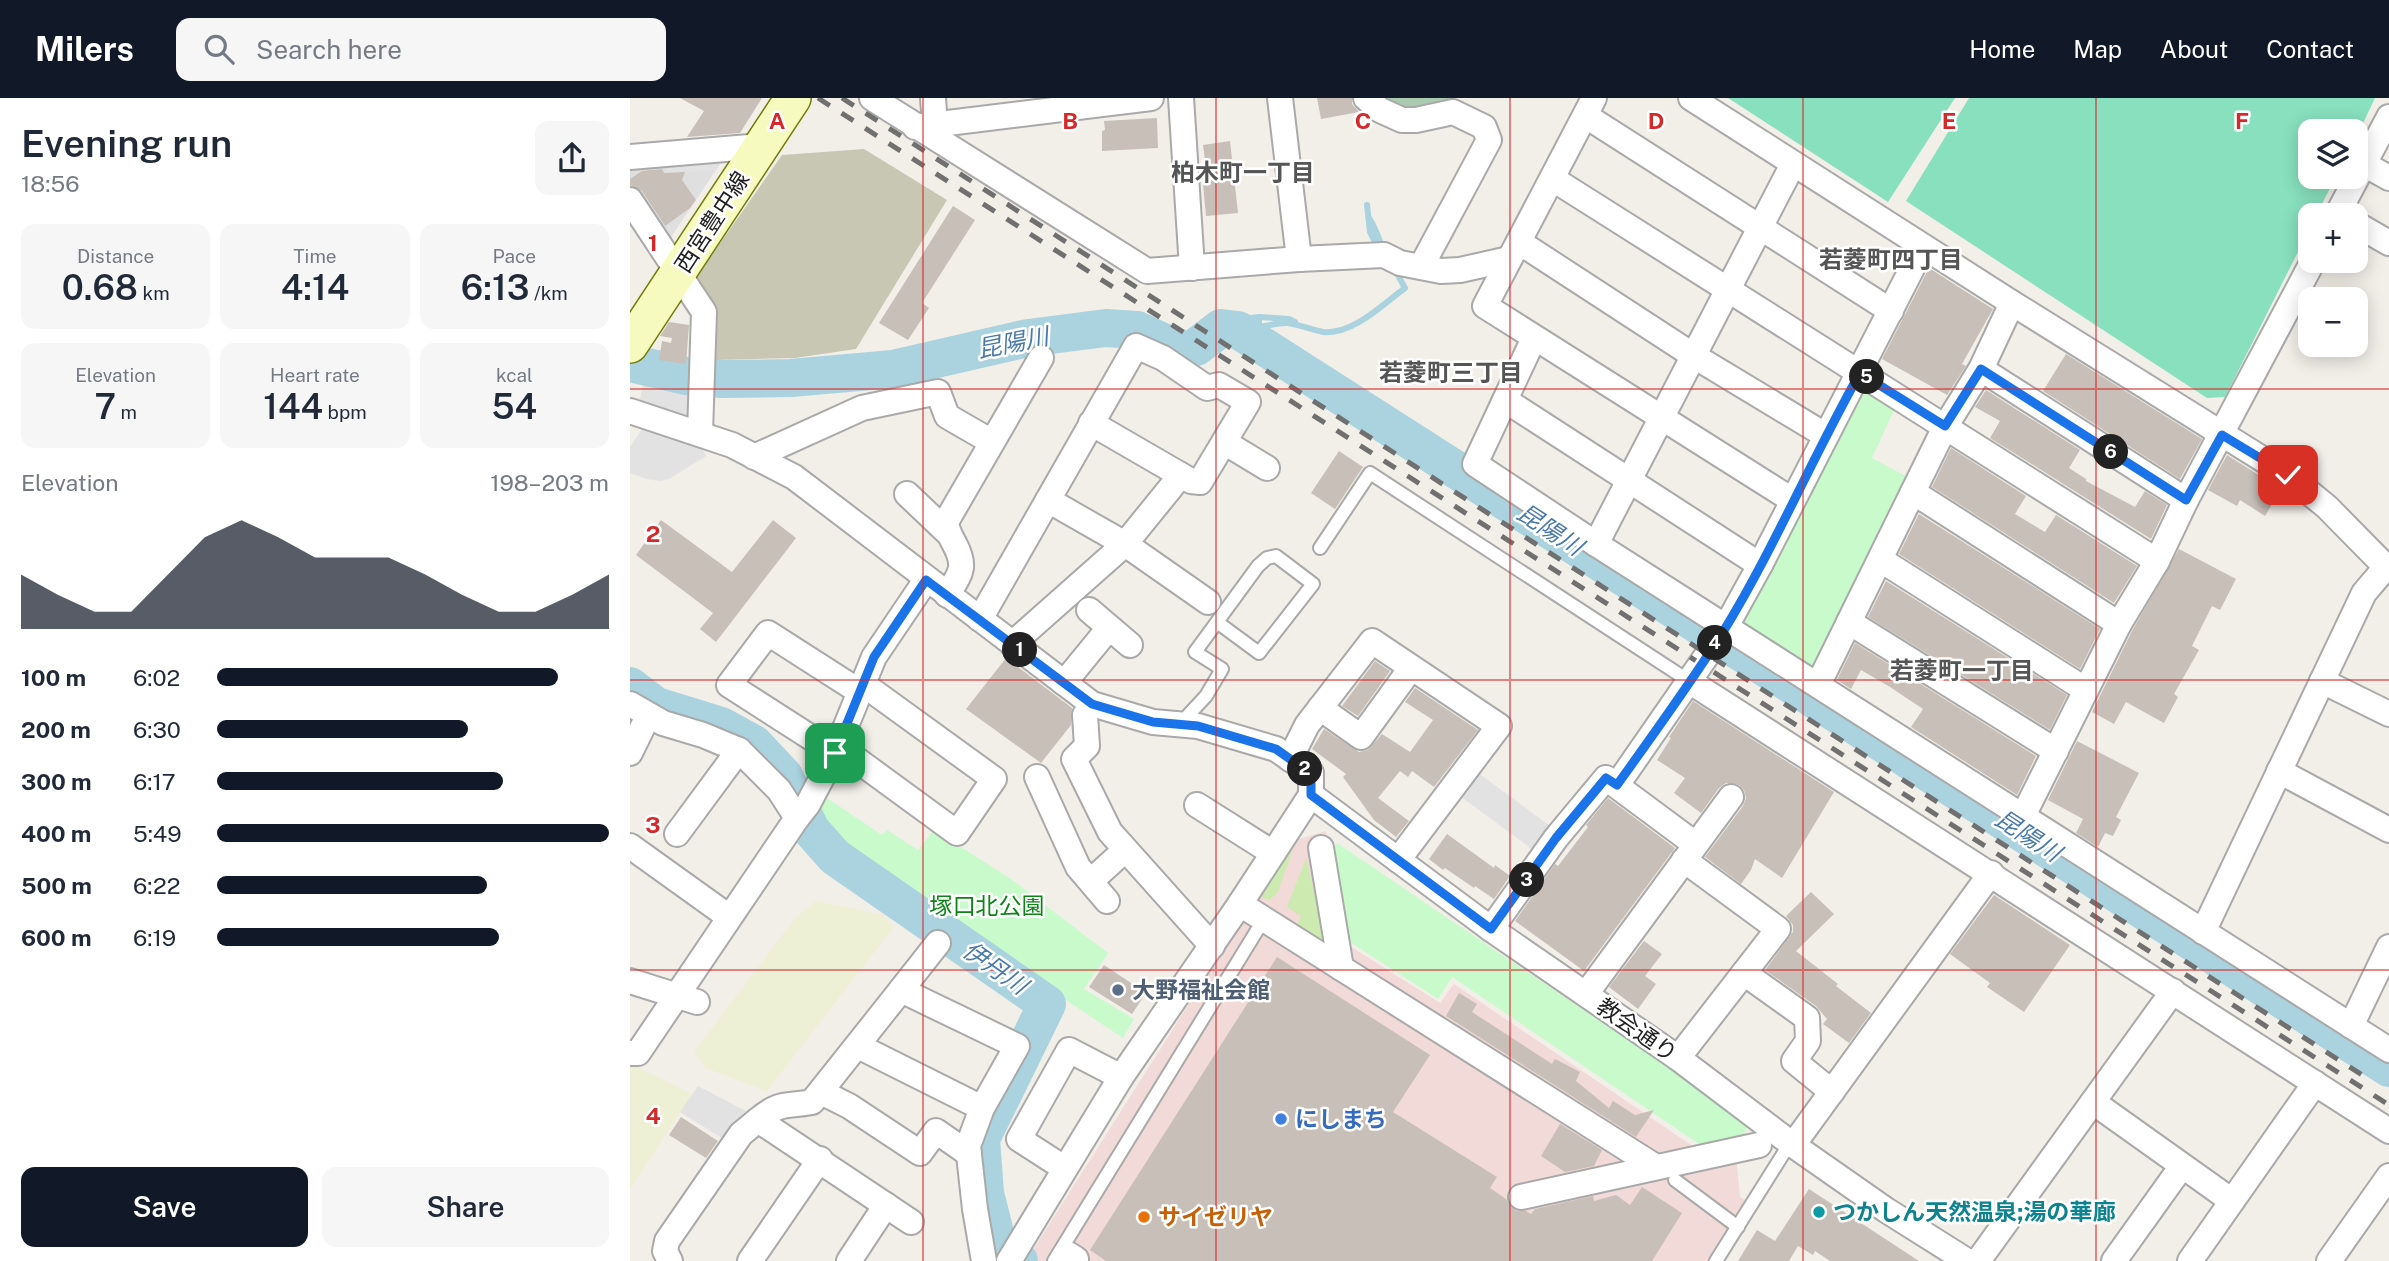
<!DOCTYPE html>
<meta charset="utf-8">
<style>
body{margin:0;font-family:"Public Sans","Noto Sans JP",sans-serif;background:#f6f6f7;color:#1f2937;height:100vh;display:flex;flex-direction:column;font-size:26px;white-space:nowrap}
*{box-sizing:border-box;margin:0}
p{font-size:23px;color:#747a83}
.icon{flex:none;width:38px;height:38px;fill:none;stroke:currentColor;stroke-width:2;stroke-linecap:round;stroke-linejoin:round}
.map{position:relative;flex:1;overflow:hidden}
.sheet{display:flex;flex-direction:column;background:#fff;width:630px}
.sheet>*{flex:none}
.tools{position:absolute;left:1668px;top:21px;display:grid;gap:14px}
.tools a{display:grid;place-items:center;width:70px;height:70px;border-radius:14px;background:#fff;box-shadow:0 4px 18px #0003;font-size:35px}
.pin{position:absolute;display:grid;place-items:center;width:60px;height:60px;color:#fff;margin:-30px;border-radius:14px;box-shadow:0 4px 10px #0006}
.km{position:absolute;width:35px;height:35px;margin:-18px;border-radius:50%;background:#222;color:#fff;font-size:19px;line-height:35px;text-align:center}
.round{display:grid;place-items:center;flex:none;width:74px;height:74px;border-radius:14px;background:#f6f6f7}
.headline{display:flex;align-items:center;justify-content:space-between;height:119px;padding:0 21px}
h1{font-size:38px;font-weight:600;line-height:52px}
.figures{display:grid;grid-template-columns:repeat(3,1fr);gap:10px;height:119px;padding:7px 21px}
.figures div{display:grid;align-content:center;border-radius:14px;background:#f6f6f7;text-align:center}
.figures b{font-size:35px;font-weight:600}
.figures small{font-size:19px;font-weight:400}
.figures p{font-size:19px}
.chart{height:196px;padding:14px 21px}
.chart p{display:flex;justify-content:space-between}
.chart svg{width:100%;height:126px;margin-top:7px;fill:#111827;opacity:.7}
.action{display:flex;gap:14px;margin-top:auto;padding:14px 21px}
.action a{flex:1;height:80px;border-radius:14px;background:#111827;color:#fff;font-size:28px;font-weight:600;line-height:80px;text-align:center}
.action a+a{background:#f6f6f7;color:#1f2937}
ul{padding:0 21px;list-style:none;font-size:23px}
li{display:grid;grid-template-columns:112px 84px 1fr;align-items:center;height:52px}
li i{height:18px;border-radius:9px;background:#111827}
header{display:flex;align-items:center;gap:42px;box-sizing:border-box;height:98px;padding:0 35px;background:#111827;color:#fff}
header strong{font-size:33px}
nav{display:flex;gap:38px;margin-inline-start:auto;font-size:24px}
.search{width:490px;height:63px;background:#f6f6f7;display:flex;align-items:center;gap:18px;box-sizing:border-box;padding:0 24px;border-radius:14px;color:#747a83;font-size:26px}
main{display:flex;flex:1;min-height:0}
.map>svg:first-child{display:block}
.residential{fill:#e0dfdf}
.commercial{fill:#f2dad9}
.construction{fill:#c7c7b4}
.farmland{fill:#eef0d5}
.grass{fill:#cdebb0}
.cemetery{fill:#aacbaf}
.park{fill:#c8facc}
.pitch{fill:#88e0be}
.parking{fill:#e2e2e2}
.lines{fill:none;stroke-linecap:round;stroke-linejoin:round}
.stream{stroke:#aad3df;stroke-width:6}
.river{stroke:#aad3df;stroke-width:38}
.building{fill:#c7bfb8}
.lane-casing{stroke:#a9a9a9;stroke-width:16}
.street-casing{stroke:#a9a9a9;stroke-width:28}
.secondary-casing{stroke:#707d05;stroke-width:38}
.lane{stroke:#fff;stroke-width:12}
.street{stroke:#fff;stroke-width:24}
.secondary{stroke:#f7fabf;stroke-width:35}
.rail{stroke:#707070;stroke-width:5;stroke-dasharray:14 14;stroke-linecap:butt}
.route-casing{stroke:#fff;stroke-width:14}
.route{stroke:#1a73e8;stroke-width:9}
.grid{fill:none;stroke:#d62828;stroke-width:2;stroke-opacity:0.55}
.service-dot{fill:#5c6f8a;stroke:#fff;stroke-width:2.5}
.shop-dot{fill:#3f7fe0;stroke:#fff;stroke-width:2.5}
.culture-dot{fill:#0f9aa8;stroke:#fff;stroke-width:2.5}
.food-dot{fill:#e8710a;stroke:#fff;stroke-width:2.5}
.labels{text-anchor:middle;stroke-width:5;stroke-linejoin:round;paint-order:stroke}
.street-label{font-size:23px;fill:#222;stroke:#fff}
.park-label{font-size:23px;fill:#0c8416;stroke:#fff}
.service-label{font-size:23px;font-weight:bold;fill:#4e5e75;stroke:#fff;text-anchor:start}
.shop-label{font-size:23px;font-weight:bold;fill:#366cbe;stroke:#fff;text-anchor:start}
.culture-label{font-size:23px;font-weight:bold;fill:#0d838f;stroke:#fff;text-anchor:start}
.food-label{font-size:23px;font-weight:bold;fill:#c56008;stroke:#fff;text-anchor:start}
.neighbourhood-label{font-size:24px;font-weight:bold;fill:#555;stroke:#fff}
.water-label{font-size:24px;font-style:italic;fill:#4a7aab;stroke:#fff}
.grid-label{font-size:23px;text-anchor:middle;font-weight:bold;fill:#d62828;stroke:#fff;stroke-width:5;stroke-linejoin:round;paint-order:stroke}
</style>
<header>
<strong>Milers</strong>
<div class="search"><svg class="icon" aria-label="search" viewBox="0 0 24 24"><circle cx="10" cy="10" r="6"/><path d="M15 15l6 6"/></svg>Search here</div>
<nav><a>Home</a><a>Map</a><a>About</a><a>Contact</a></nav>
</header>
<main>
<section class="sheet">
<div class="headline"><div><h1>Evening run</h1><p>18:56</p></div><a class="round"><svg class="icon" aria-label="share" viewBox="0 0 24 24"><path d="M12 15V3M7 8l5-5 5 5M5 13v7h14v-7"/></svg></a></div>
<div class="figures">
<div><p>Distance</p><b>0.68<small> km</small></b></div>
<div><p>Time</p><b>4:14</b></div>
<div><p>Pace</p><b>6:13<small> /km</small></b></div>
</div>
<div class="figures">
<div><p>Elevation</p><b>7<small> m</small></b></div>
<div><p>Heart rate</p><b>144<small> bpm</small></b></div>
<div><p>kcal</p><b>54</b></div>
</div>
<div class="chart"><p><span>Elevation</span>198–203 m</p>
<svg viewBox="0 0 160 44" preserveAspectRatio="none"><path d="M0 44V25L10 32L20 38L30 38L40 25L50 12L60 6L70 12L80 19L90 19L100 19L110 25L120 32L130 38L140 38L150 32L160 25V44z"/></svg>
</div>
<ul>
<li><b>100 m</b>6:02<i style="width:87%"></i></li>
<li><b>200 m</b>6:30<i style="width:64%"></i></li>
<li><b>300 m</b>6:17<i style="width:73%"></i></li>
<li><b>400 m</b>5:49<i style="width:100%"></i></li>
<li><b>500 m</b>6:22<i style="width:69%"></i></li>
<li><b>600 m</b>6:19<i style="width:72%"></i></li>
</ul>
<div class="action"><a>Save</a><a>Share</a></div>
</section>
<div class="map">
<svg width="1759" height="1163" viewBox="0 0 1759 1163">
<rect width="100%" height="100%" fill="#f2efe9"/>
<!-- residential -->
<path class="residential" d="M94 60 39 142 0 91V66Z"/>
<!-- commercial -->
<path class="commercial" d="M696 733 715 845 810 905 824 886 1070 1053 1105 1048 1110 1099 1127 1109 1094 1163H396L662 743Z"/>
<!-- construction -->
<path class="construction" d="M234 51 317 102 226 251 165 260 85 262V209L65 181 152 57Z"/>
<!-- farmland -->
<g class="farmland">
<path d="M186 803 254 817 263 830 137 993 75 970 64 954 165 820Z"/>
<path d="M3 967 62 996 0 1091V968Z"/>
</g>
<!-- grass -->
<g class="grass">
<path d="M664 748 648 794 640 802 630 799Z"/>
<path d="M676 760 698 850 667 827 671 818 657 809Z"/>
</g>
<!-- cemetery -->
<path class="cemetery" d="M752 0H824L817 6 773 14Z"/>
<!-- park -->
<g class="park">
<path d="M1233 289 1265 310 1242 360 1283 382 1188 574 1112 530 1110 521Z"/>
<path d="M194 698 252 737 257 732 288 752 304 732 381 781 478 855 454 891 504 921 493 940 255 782 195 739 183 718Z"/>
<path d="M707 745 1120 1025 1111 1041 1072 1048 822 879 808 901 720 844 702 753Z"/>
</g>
<!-- pitch -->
<g class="pitch">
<path d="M1098 0H1325L1258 104Z"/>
<path d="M1339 0H1745L1726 40V33H1680V79H1706L1686 117H1680V130L1595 299 1577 300 1276 103Z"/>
</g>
<!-- parking -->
<g class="parking">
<path d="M82 58 84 72 52 75 51 73 36 76 35 63Z"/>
<path d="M16 276 63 287 59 322 8 309Z"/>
<path d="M17 324 68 343 76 358 39 381 30 383 16 381 0 375V349Z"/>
<path d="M843 671 924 731 907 755 826 695Z"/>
<path d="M68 988 120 1015 100 1045 50 1014Z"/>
</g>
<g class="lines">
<!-- stream -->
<g class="stream">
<path d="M737 107 740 134 744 142"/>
<path d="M739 120C744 125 749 143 754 152"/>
<path d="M629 219 659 221 665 224"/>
<path d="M591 230 603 222 629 219V229C637 228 647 225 656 225 664 225 683 232 693 234 723 237 753 206 775 190L764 170"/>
</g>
<!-- river -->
<g class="river">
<path d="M0 265 56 278 91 281 161 280 263 271 398 240 476 230 507 232 548 251 557 252 566 249 591 230 608 232 1759 970"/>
<path d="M0 588 26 608 91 628 124 646 154 678 181 732 205 759 417 906 351 1041 355 1095 366 1139 389 1163"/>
</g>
</g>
<!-- building -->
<g class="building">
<path d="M50 0H132L110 35 57 39 74 13Z"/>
<path d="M687 0H722V6L729 14 691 21Z"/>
<path d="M527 20 528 50 472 53V33L475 32 474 23Z"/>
<path d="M600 43 608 115 576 118 573 86 578 85 573 47Z"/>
<path d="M32 71 34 75 55 74 52 82 66 102 60 110 35 128 12 93 0 87V81L12 73Z"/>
<path d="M323 108 345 122 292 205 299 210 278 242 249 225Z"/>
<path d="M1299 170 1363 211 1332 266 1336 268 1317 297 1252 261Z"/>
<path d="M39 224 59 227 56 266 29 262 32 243 41 245 42 240 30 238Z"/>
<path d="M1436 256 1572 341 1550 381 1413 293Z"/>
<path d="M1356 292 1450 352 1439 370 1456 381V383L1505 409 1515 393 1537 407 1521 441 1360 340 1370 323 1345 309Z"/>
<path d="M1321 350 1396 398 1385 416 1415 434 1426 417 1507 468 1484 505 1302 389Z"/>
<path d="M709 353 733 369 705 411 681 395Z"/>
<path d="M1597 357 1651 391 1635 418 1610 402 1607 408 1578 392Z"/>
<path d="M1289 416 1470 531 1450 571 1269 456Z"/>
<path d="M31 422 102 474 143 422 166 440 86 544 70 531 83 515 6 457Z"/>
<path d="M1549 451 1606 481 1590 512 1582 508 1562 548 1569 552 1544 596 1548 599 1534 625 1496 604 1484 626 1462 614 1502 533Z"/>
<path d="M1256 483 1437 597 1420 632 1238 519Z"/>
<path d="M1225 545 1406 658 1387 697 1281 629 1293 611 1260 589 1231 572 1221 591 1207 582Z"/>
<path d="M376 560 442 610 441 627 411 665 336 611Z"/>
<path d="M745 563 760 573 728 618 712 608Z"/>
<path d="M785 590 848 632 804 689 782 673 778 679 770 673 748 700 779 723 766 739 744 722 713 679 716 676 682 651 694 631 729 654 738 652 752 636 780 654 803 622 775 604Z"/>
<path d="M1063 603 1204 694 1152 780 1125 761 1121 772 1111 786 1075 759 1113 708 1116 700 1114 692 1109 687 1096 685 1089 690 1071 715 1044 695 1055 680 1027 662 1041 640 1039 639Z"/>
<path d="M1447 643 1509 675 1486 719 1491 722 1483 738 1475 735 1468 749 1446 735 1453 721 1418 702Z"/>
<path d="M978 700 1045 750 954 873 885 823 925 766 928 768 958 729 956 727Z"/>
<path d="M817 736 864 770 865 767 880 778 864 801 845 788 844 790 815 770 813 772 799 761Z"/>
<path d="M1181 794 1204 816 1166 853 1208 886 1206 888 1241 915 1219 945 1193 926 1197 921 1186 908 1135 872 1163 834V827L1156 818Z"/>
<path d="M1364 797 1440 847 1394 914 1357 889 1360 885 1320 856Z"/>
<path d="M1014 843 1032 856 1015 878 1026 886 1008 911 979 889Z"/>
<path d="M647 859 800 957 763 1014 867 1079 860 1090 876 1101 880 1108 886 1113H896L901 1116 905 1111 963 1098 964 1103 986 1097 1000 1107 1012 1089 1052 1115 1022 1163H476L460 1152Z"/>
<path d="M474 867 516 895 502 916 459 889Z"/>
<path d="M829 895 847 906 842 914 922 966 925 961 950 974 946 983 979 1010 983 1003 1005 1017 1024 1012 1006 1039 816 918Z"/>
<path d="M51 1019 88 1043 76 1060 39 1037Z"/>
<path d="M930 1026 972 1052 964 1068 935 1074 911 1058Z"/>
<path d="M1179 1091 1289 1163H1200L1185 1153 1183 1157 1168 1148 1159 1163H1108L1127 1132 1145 1143Z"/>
</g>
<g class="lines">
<!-- lane casing -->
<g class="lane-casing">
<g id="lane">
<path d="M690 450 740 375 1059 583"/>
<path d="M550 626 576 598 592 571 565 554 628 468 637 460 646 458 683 486 629 555 587 524"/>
<path d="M1045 1082 1108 1129"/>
<path d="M424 1163 634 821"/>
<path d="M1086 1163 1160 1045"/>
</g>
</g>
<!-- street casing -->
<g class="street-casing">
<g id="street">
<path d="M242 0 517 173 669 161 754 157 770 165 811 173 830 172 879 161"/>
<path d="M303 0 305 26"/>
<path d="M551 0 562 170"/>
<path d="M650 0 669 161"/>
<path d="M736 0 750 12 772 22H786L823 14 854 29 859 42 791 169"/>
<path d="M964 0 855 208 1162 402"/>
<path d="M1061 0 1382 205 1658 377 1697 409 1759 472"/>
<path d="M956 18 1261 213"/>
<path d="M285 29 521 0"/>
<path d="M0 59 131 48"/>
<path d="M1734 66 1759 80"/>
<path d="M923 81 1527 463"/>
<path d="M0 102 74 214 70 335"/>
<path d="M1707 117 1759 19"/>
<path d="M1726 126 1759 145"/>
<path d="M889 144 1064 258 1195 337"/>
<path d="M904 240 845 366 966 446 1759 952"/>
<path d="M1351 271 1556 402"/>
<path d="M875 302 1130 467"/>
<path d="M0 313 102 347 164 379 462 606 523 624 568 628 646 651 681 675V697L610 806 491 979 379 1163"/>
<path d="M594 344 637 370"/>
<path d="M124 359 232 310 308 294 317 318 362 344"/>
<path d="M1283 394 1489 526"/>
<path d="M277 396 317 434"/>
<path d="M418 402 495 446 578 504"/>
<path d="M966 446 1163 66"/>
<path d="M1251 462 1456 592"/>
<path d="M317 497C331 475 337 469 324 445 320 437 317 433 316 424L411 260"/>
<path d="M459 512 500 547"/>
<path d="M350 521 506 248 533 260 577 290 589 287 618 304 570 384 561 383 461 325"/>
<path d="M1219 524 1426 653"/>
<path d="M382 546 495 446 551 377"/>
<path d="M1059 583 1759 1033"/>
<path d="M1692 583 1759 616"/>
<path d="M434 585 479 530"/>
<path d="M1188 587 1315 329 1351 271 1382 205"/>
<path d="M230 594 138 535 99 587 205 655 244 559 296 482"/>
<path d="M0 606 33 625 73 637 109 652 149 692 167 720 8 955H0"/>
<path d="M462 606 455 617 457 648 444 661 480 734 582 848"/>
<path d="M690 610 731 639 781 570"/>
<path d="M208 648 327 735 364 681 233 586"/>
<path d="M0 655 18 618"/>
<path d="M660 661 677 627 742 543 869 628 768 762"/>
<path d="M1649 673 1759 732"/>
<path d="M407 679 448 769 477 803"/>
<path d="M987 687 1093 534 1130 467 1293 149"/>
<path d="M681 697 861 831 1048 960 1163 1047 1256 1112 1337 1163"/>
<path d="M567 707 643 755"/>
<path d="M1393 718 1489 526 1527 463 1556 402 1683 163"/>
<path d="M167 720 178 706 205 655"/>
<path d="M47 736 109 652"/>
<path d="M0 748 99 819"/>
<path d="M691 750 711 870"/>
<path d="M461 783 495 752"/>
<path d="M610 806 1026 1069"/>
<path d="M861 831 926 740 976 680 1065 746"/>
<path d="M1573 834 1734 495 1756 469"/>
<path d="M1114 875 1177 920 1178 943 1164 963 1202 994"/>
<path d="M0 883 67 904"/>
<path d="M271 892 308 845"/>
<path d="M956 896 1101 699"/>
<path d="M1721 928 1759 849"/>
<path d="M228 948 352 1010"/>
<path d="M1048 960 1148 831 1054 762"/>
<path d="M191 994 219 1008 290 1055 306 1033 339 1056"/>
<path d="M1463 1004 1602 1103"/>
<path d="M128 1022C151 1003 155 1009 182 1004L271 892 387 948 352 1010 338 1048 345 1111 354 1163"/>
<path d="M1163 1047 1361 775"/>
<path d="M434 1070 389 1041 439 952 491 979"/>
<path d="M891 1099 1129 1047"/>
<path d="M438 1156 446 1161 445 1163"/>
<path d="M40 1163 35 1153 37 1143 111 1036 128 1022 281 1124"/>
<path d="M120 1163 190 1061"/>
<path d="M219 1163 256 1107"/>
<path d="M1348 1163 1543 893"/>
<path d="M1484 1163 1552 1068"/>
<path d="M1560 1163 1685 985"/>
<path d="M1699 1163 1759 1078"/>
</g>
</g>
<!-- secondary casing -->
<g class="secondary-casing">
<path id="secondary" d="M0 247 163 0"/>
</g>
<!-- lane -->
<use href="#lane" class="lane"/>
<!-- street -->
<use href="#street" class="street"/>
<!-- secondary -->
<use href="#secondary" class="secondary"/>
<!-- rail -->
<g class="rail">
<path d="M188 0 1759 1007"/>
<path d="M212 0 1743 984"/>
</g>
</g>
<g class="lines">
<!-- route casing -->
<g class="route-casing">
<path id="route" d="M205 655 244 559 296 482 462 606 523 624 568 628 646 651 681 676V697L861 831 926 740 976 680 987 687C1023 637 1060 586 1093 534 1144 451 1182 360 1230 275L1315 328 1351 271 1556 402 1592 337 1658 377"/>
</g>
<!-- route -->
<use href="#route" class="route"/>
</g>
<!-- grid -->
<path class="grid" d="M293 0V1163M586 0V1163M880 0V1163M1173 0V1163M1466 0V1163M0 291H1759M0 582H1759M0 872H1759"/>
<!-- markers -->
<circle class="service-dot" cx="488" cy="892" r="7"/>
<circle class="shop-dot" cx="651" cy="1021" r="7"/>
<circle class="culture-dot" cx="1189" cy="1114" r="7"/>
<circle class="food-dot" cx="514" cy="1119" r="7"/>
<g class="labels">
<!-- street labels -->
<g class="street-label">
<text transform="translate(82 124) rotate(-57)" y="8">西宮豊中線</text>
<text transform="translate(1007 932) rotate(35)" y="8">教会通り</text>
</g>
<!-- park labels -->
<g class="park-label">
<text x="357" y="816">塚口北公園</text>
</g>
<!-- service labels -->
<g class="service-label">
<text x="502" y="900">大野福祉会館</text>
</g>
<!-- shop labels -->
<g class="shop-label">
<text x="665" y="1029">にしまち</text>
</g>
<!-- culture labels -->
<g class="culture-label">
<text x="1203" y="1122">つかしん天然温泉;湯の華廊</text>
</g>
<!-- food labels -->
<g class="food-label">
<text x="528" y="1127">サイゼリヤ</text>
</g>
<!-- neighbourhood labels -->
<g class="neighbourhood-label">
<text x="613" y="83">柏木町一丁目</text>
<text x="1261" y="170">若菱町四丁目</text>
<text x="821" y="283">若菱町三丁目</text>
<text x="1332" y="581">若菱町一丁目</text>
</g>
<!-- water labels -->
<g class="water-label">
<text transform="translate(383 245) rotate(-11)" y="8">昆陽川</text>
<text transform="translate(920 432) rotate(33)" y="8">昆陽川</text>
<text transform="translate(1398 738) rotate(33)" y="8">昆陽川</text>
<text transform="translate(365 870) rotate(35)" y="8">伊丹川</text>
</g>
</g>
<g class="grid-label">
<text x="147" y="31">A</text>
<text x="440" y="31">B</text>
<text x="733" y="31">C</text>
<text x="1026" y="31">D</text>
<text x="1319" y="31">E</text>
<text x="1612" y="31">F</text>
<text x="23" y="153">1</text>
<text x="23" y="444">2</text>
<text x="23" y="735">3</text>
<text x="23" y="1026">4</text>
</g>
</svg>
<div class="tools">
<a><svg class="icon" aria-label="layers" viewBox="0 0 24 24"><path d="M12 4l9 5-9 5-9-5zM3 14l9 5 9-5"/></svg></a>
<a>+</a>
<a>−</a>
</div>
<div class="pin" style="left:205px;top:655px;background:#1e9e55"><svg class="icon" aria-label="arrive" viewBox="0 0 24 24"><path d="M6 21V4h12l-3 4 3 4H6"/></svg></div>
<div class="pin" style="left:1658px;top:377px;background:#d93025"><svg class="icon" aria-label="check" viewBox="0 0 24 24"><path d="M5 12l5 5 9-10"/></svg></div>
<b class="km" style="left:390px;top:552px">1</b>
<b class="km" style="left:675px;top:671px">2</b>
<b class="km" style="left:897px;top:782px">3</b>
<b class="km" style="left:1085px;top:545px">4</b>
<b class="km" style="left:1237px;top:279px">5</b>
<b class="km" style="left:1481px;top:354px">6</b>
</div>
</main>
